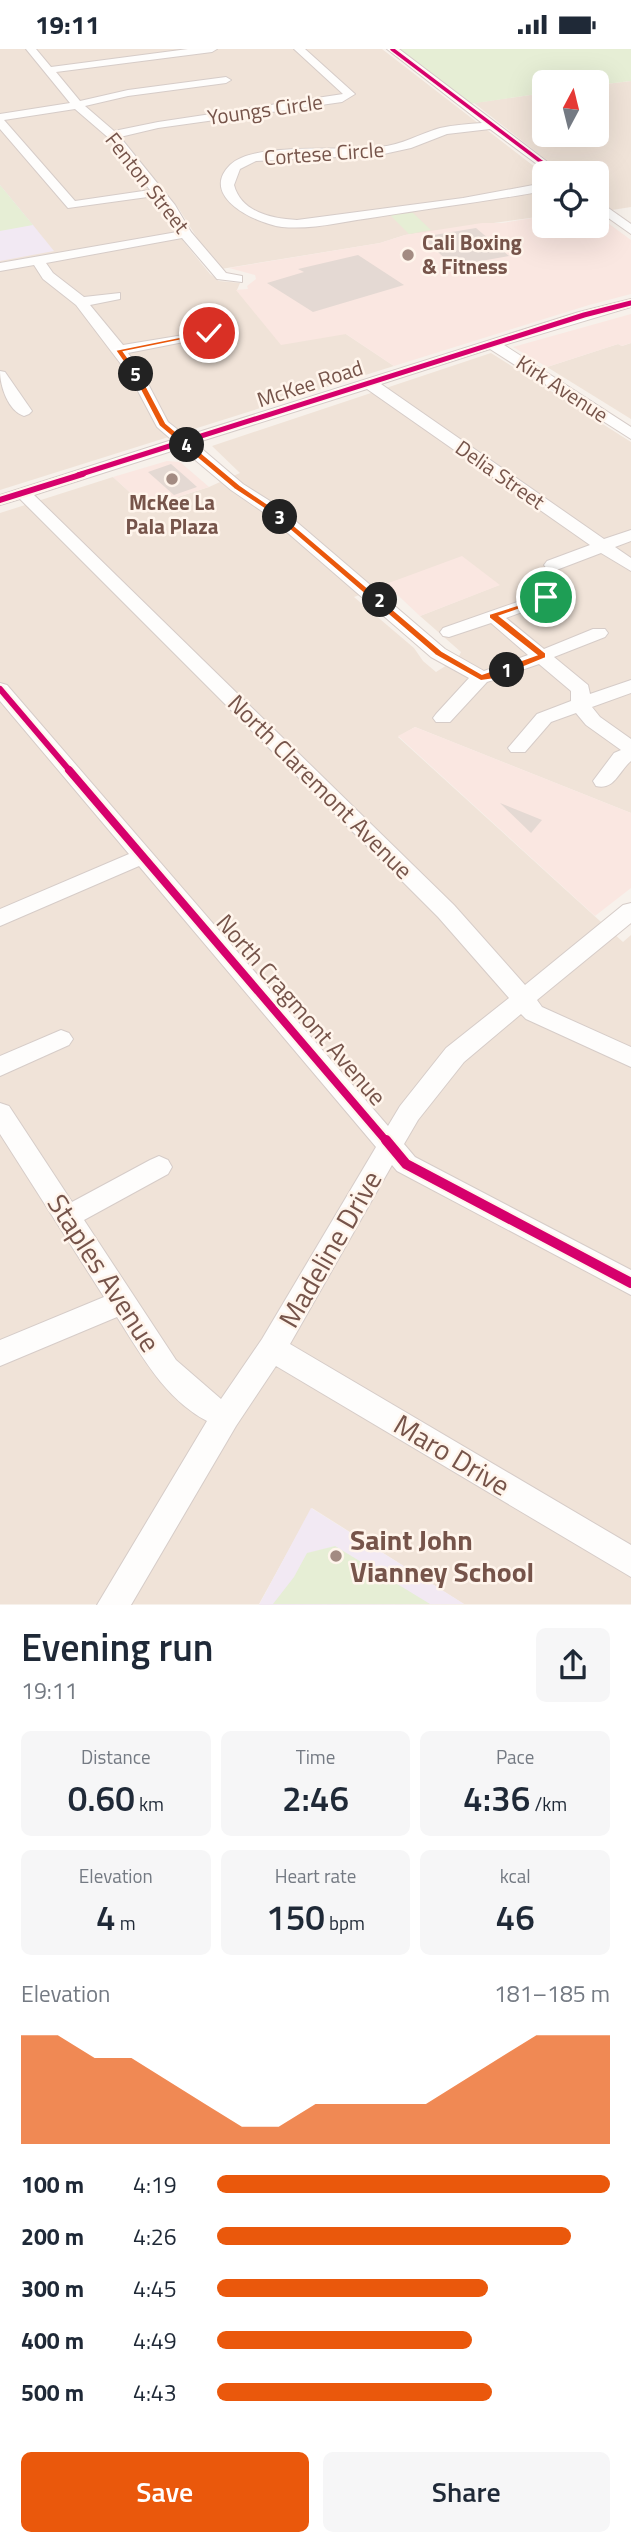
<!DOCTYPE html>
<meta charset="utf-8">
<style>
body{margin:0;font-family:"Titillium Web",sans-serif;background:#f6f6f7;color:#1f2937;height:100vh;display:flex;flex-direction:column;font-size:26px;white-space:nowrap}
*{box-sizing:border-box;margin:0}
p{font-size:23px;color:#747a83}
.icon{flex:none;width:38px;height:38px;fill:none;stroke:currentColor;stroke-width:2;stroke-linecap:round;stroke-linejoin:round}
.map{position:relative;height:1556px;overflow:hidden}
.sheet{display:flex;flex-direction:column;background:#fff;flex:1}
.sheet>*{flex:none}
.needle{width:46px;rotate:7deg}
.tools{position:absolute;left:532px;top:21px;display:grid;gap:14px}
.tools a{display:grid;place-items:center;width:77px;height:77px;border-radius:10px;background:#fff;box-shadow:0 7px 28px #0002;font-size:35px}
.pin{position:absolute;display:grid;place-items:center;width:60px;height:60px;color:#fff;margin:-30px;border:4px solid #fff;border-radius:50%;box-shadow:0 2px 7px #0007}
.km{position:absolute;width:35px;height:35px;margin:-18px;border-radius:50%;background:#222;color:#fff;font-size:19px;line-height:35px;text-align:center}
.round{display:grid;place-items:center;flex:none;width:74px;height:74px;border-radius:10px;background:#f6f6f7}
.summary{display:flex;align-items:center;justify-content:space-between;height:119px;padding:0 21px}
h1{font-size:38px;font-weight:600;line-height:52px}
.figures{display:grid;grid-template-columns:repeat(3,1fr);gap:10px;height:119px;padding:7px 21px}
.figures div{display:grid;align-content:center;border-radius:10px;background:#f6f6f7;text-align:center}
.figures b{font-size:35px;font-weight:600}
.figures small{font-size:19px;font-weight:400}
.figures p{font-size:19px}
.chart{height:196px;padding:14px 21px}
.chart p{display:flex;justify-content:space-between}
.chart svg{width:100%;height:126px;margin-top:7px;fill:#ea580c;opacity:.7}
.action{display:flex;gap:14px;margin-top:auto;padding:14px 21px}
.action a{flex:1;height:80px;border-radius:10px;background:#ea580c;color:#fff;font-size:28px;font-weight:600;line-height:80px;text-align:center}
.action a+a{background:#f6f6f7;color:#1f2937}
ul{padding:0 21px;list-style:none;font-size:23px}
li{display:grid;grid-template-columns:112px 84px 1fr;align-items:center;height:52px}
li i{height:18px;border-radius:9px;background:#ea580c}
.status{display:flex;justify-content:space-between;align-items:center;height:49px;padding:0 35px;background:#fff;direction:ltr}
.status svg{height:19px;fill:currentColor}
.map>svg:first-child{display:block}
.residential{fill:#f0e3d8;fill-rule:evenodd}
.commercial{fill:#fae7e1}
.education{fill:#f2e9f3}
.green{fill:#e6eed5}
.building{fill:#e4d9d3}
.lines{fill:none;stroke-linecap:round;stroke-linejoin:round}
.minor-casing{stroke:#d6ccc8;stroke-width:2}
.minor{fill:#fefdfc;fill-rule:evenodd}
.cycleway-far4-casing{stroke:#fff5ec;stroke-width:6}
.cycleway-far3-casing{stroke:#fff5ec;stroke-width:8}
.cycleway-far2-casing{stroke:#fff5ec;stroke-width:10}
.cycleway-far1-casing{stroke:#fff5ec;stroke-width:12}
.cycleway-casing{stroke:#fff5ec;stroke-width:14}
.cycleway-far4{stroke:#d6006c;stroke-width:3.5}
.cycleway-far3{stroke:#d6006c;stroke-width:5}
.cycleway-far2{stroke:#d6006c;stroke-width:6}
.cycleway-far1{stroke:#d6006c;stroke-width:8}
.cycleway{stroke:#d6006c;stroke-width:10}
.route{fill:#ea580c;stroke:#fff;stroke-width:2}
.poi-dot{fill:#a38b82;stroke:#fff5ec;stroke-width:2.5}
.labels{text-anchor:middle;stroke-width:5;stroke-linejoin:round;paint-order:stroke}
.far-street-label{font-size:21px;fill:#76544a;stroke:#fff5ec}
.far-poi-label{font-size:21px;font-weight:bold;fill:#76544a;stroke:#fff5ec;text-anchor:start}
.street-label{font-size:24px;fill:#76544a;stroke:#fff5ec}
.near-street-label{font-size:28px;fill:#76544a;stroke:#fff5ec}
.near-poi-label{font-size:28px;font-weight:bold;fill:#76544a;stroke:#fff5ec;text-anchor:start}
</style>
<div class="status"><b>19:11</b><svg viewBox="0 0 49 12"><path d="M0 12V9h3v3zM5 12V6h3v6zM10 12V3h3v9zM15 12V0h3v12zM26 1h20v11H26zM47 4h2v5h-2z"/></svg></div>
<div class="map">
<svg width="631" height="1556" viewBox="0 0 631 1556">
<rect width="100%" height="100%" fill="#f7f1eb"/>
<!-- residential -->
<g class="residential">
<path d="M0 0H382L544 125V167L405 186 380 194 221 220 199 192 179 160 129 100 117 101 166 162 184 193 210 225 219 232 240 234 237 241 346 285 394 317 0 441Z"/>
<path d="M631 32V158L612 161 597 149V124H563L474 54 544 44V86H597V36Z"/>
<path d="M631 294V370L547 318 618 295 622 297Z"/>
<path d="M491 304 631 393V764L415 678 398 688 623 893 631 886V1555H464L312 1459 259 1555H0V464L113 428 146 458 209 438 240 424 212 397ZM401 530 499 536 420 567 461 603 458 609 436 623 423 612 414 599 354 548Z"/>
</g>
<!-- commercial -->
<g class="commercial">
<path d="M597 166 631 191V245L589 256 394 317 346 285 281 296 236 241 248 240 247 237 256 230 255 226 229 219 380 194 405 186 482 174H502L544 167V177H597Z"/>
<path d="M631 265V294L622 297 618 295 547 318 513 298Z"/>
<path d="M167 412 180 413 209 438 146 458 113 428Z"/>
<path d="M462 507 500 536 420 567 386 535Z"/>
<path d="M415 678 631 764V839L595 867 398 687Z"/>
</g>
<!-- education -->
<g class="education">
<path d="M0 136 33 176 54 202 0 212Z"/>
<path d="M311 1459 464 1555 259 1556Z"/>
</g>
<!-- green -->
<g class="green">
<path d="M398 0H631V32L597 36V33H544V44L469 55Z"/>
<path d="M0 136 33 176 0 182Z"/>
<path d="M412 163 431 181 409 185 390 166Z"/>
<path d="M335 1497 430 1555H273L294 1528 307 1504Z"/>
</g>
<!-- building -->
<g class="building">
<path d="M476 179 509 207 453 217 422 188Z"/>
<path d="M358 206 404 236 313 263 267 234 304 223 298 220Z"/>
<path d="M171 415 187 429 197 438 174 446 148 423Z"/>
<path d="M500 754 542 771 531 784Z"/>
</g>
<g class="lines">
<!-- minor casing -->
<g class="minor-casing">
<g id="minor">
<path d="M26 0H36L51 18 188 0H217L212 3 56 23 80 52 128 41 226 28 231 31 226 34 128 47 85 57 114 82 158 73 343 45 294 0H305L355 45 342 53 158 79 120 88 175 156 191 183 226 224 242 227V233L217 230 182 189 46 214 53 224 84 248 120 244V250L90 256 123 296 214 281V287L128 304 144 327 168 373 186 387 579 263 631 250V258L504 296 631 378V390L490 300 381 335 604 490 631 481V492L615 498 631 509V522L601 504 559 520H547L544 516 547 512 590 496 367 340 195 394 243 435 278 457 445 600 484 622 528 606 491 574 449 588 443 587 440 583 443 579 546 543 555 548 552 552 506 569 544 600 593 580H605L608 584 605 588 554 608 588 636 590 645 631 631V644L592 658 600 668 631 690V712C619 722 614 742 596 737L593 732 614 704 621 701 586 676 576 664 551 673 525 703H511L508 699 537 665 571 652V642L539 615 487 633 450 673H436L433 669 436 665 469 629 431 608 266 465 231 441 181 399 34 446 454 856 525 936 623 856 631 854V874L537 951 542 958 631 998V1018L526 970 521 965 464 1013 418 1071 404 1095 415 1108 631 1221V1246L397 1122 392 1116 290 1295 631 1496V1528L276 1317 236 1377 131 1556H97L207 1372C165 1350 142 1307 117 1268L0 1317V1291L104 1248 0 1085V1054L9 1057 72 1153 150 1111 159 1107 168 1111 172 1118 168 1125 84 1171 176 1311 221 1350 262 1290 376 1098 139 817 0 877V860L129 805 0 652V634L7 636 388 1077 400 1057 446 999 509 949 438 868 20 450 0 456V446L172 391 157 378 130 327 76 256 43 230 34 216 0 222V214L177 183 155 147 68 159 0 80V65L70 54ZM75 60 111 91 150 141 75 152 4 71Z"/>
<path d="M387 0H399L562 124H549L490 80 447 85 411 99 379 106 256 112 240 120 234 136C241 163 272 170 297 171L463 149 544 134V142C489 152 433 159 377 168 346 172 313 181 282 178 258 175 198 148 230 116 255 92 344 103 380 98 402 96 419 85 440 79 454 76 468 75 482 74Z"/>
<path d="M597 151 631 175V185L597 161Z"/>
<path d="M0 322 5 323 32 362 29 365 24 367C8 362 0 337 0 322Z"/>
<path d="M61 981 69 984 73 990 69 996 0 1027V1007Z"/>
</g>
</g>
<!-- minor -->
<use href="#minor" class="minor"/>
<!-- cycleway-far4 casing -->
<g class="cycleway-far4-casing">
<path id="cycleway-far4" d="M392 0 556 124"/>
</g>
<!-- cycleway-far3 casing -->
<g class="cycleway-far3-casing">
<path id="cycleway-far3" d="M78 426 584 266 631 254"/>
</g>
<!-- cycleway-far2 casing -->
<g class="cycleway-far2-casing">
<g id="cycleway-far2">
<path d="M0 451 83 425"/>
<path d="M0 640 70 722"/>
</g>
</g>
<!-- cycleway-far1 casing -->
<g class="cycleway-far1-casing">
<path id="cycleway-far1" d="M69 721 387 1093"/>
</g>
<!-- cycleway casing -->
<g class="cycleway-casing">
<path id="cycleway" d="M386 1091 406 1115 631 1234"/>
</g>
<!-- cycleway-far4 -->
<use href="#cycleway-far4" class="cycleway-far4"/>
<!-- cycleway-far3 -->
<use href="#cycleway-far3" class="cycleway-far3"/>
<!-- cycleway-far2 -->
<use href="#cycleway-far2" class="cycleway-far2"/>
<!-- cycleway-far1 -->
<use href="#cycleway-far1" class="cycleway-far1"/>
<!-- cycleway -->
<use href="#cycleway" class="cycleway"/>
</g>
<!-- route -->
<path class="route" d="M209 282 212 285 124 303 141 327 166 374 240 436 275 460 442 602 482 625 536 606 489 569V565L549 546V550L500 567 546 604V609L495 630 481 632 435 606 269 463 234 440 159 377 133 327 115 301Z"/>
<!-- markers -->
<g class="poi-dot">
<circle cx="408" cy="206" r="7"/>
<circle cx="172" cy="430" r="7"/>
<circle cx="336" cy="1507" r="7"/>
</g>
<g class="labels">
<!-- far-street labels -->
<g class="far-street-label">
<text transform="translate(265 61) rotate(-8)" y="7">Youngs Circle</text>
<text transform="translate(324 105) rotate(-4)" y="7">Cortese Circle</text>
<text transform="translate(147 134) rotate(52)" y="7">Fenton Street</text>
<text transform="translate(310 335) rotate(-18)" y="7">McKee Road</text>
<text transform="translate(562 340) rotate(33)" y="7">Kirk Avenue</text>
<text transform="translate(500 426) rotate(35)" y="7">Delia Street</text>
</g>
<!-- far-poi labels -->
<g class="far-poi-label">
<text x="422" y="201">Cali Boxing<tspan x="422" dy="24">&amp; Fitness</tspan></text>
<text x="172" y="461" text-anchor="middle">McKee La<tspan x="172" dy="24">Pala Plaza</tspan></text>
</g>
<!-- street labels -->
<g class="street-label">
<text transform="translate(320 738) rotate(45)" y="8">North Claremont Avenue</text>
<text transform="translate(301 961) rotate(49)" y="8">North Cragmont Avenue</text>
</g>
<!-- near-street labels -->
<g class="near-street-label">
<text transform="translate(330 1200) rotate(-60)" y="10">Madeline Drive</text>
<text transform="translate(104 1224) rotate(57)" y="10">Staples Avenue</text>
<text transform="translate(452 1406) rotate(31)" y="10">Maro Drive</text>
</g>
<!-- near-poi labels -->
<g class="near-poi-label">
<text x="350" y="1501">Saint John<tspan x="350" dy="32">Vianney School</tspan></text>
</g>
</g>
</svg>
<div class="tools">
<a><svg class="needle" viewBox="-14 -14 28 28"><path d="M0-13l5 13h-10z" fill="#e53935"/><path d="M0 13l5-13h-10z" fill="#747a83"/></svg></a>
<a><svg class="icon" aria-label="locate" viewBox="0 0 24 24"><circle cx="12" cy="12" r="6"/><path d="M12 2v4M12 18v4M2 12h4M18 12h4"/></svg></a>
</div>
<div class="pin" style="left:546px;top:548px;background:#1e9e55"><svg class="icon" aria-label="arrive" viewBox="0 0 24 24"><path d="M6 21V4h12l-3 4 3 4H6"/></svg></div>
<div class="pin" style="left:209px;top:284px;background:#d93025"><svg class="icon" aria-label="check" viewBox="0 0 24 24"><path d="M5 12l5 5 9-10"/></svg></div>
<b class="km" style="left:507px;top:621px">1</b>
<b class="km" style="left:380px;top:551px">2</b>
<b class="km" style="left:280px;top:468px">3</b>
<b class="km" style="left:187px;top:396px">4</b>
<b class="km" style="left:136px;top:325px">5</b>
</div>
<section class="sheet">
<div class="summary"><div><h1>Evening run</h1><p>19:11</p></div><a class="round"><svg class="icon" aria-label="share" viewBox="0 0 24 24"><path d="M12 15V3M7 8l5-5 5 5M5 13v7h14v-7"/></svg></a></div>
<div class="figures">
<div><p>Distance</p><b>0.60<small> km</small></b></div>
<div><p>Time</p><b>2:46</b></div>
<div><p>Pace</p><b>4:36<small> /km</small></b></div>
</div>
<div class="figures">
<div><p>Elevation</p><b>4<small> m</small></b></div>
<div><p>Heart rate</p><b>150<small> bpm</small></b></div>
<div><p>kcal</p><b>46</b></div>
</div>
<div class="chart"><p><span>Elevation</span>181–185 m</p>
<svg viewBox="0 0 160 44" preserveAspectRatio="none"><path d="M0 44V6L10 6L20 14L30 14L40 22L50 30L60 38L70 38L80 30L90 30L100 30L110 30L120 22L130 14L140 6L150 6L160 6V44z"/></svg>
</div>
<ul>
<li><b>100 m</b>4:19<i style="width:100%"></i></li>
<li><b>200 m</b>4:26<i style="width:90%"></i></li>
<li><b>300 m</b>4:45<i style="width:69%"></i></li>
<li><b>400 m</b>4:49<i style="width:65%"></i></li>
<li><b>500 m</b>4:43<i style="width:70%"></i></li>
</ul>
<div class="action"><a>Save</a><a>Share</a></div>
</section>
